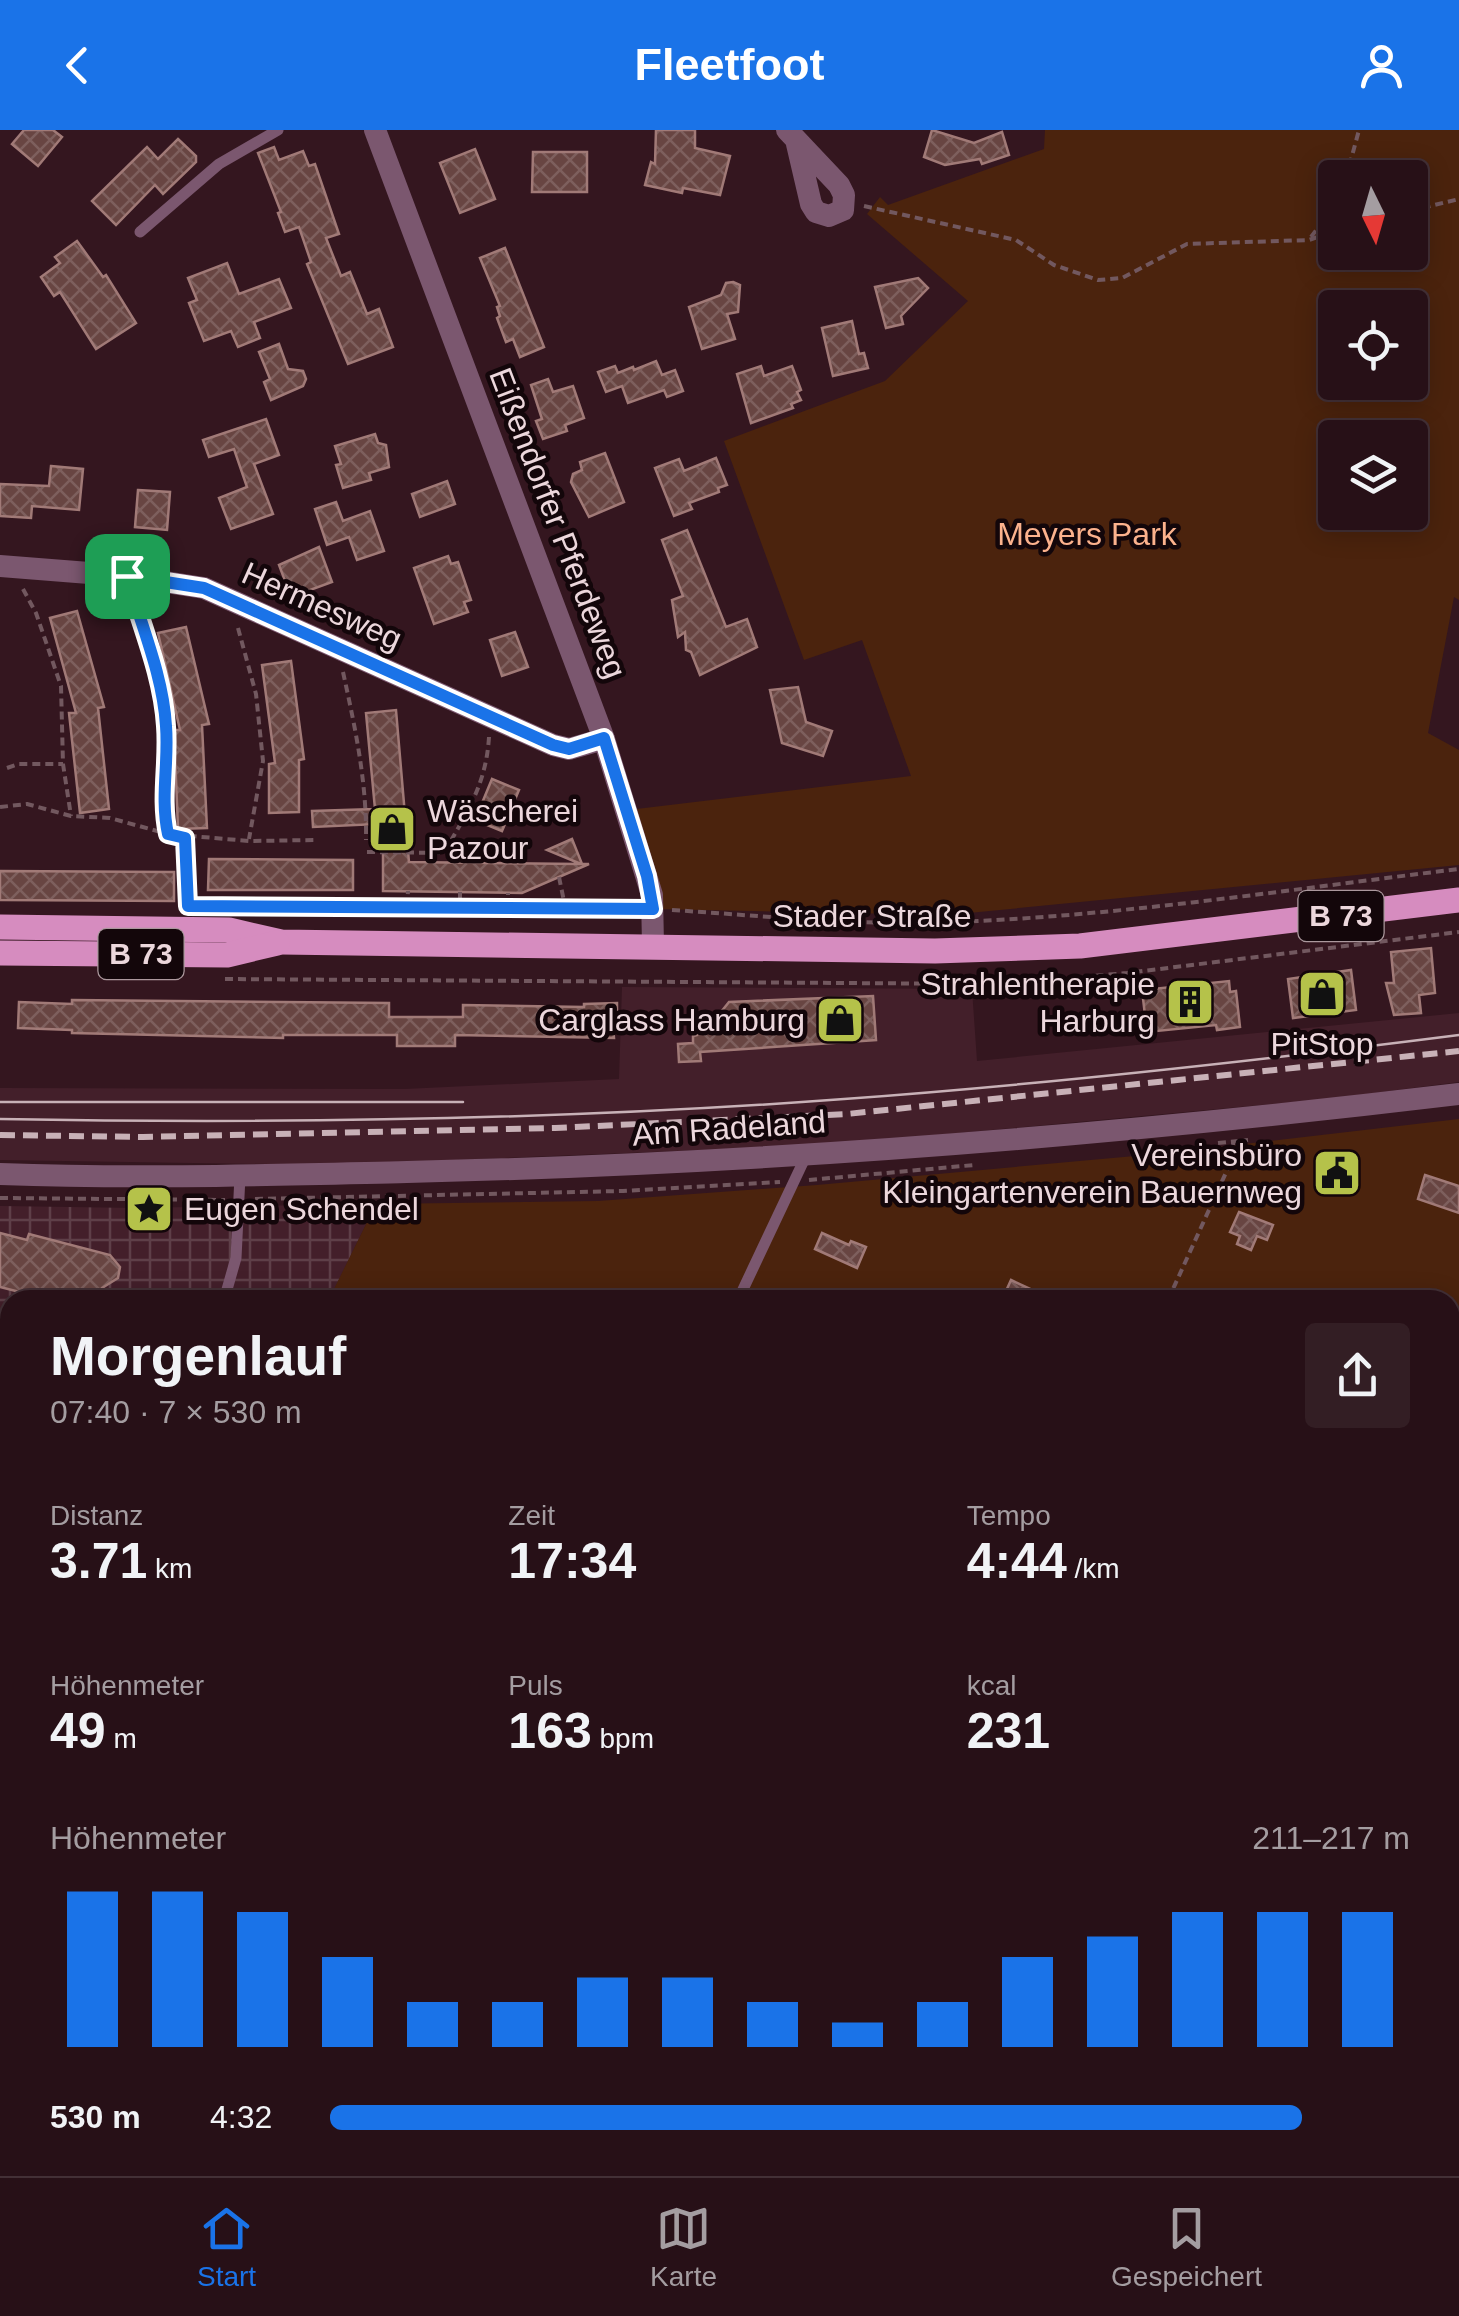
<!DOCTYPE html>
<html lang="de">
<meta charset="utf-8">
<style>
body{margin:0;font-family:Arial,sans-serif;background:#331e24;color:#f1f3f6;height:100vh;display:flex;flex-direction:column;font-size:38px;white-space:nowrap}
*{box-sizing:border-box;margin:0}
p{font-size:32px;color:#a49da1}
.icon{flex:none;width:55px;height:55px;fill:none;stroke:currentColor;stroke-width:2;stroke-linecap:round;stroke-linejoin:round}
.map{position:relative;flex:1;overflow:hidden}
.panel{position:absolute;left:0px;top:1160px;width:1460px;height:888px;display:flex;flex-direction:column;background:#271017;border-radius:30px 30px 0 0;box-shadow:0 5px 25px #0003,0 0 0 2px #433036}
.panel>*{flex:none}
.needle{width:65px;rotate:175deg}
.tools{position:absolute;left:1318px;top:30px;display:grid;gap:20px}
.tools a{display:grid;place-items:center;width:110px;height:110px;border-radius:10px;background:#271017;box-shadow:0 5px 25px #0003,0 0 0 2px #433036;font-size:50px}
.pin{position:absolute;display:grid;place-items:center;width:85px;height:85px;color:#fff;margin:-42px;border-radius:20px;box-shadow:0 5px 15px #0006}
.round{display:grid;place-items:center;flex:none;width:105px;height:105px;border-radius:10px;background:#331e24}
.headline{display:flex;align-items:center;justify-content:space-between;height:170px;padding:0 50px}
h1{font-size:55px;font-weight:600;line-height:75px}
.figures{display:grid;grid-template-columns:repeat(3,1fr);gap:15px;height:170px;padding:10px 50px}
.figures div{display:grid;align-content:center}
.figures b{font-size:50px;font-weight:600}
.figures small{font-size:28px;font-weight:400}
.figures p{font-size:28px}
.chart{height:280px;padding:20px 50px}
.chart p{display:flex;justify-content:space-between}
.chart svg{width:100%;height:180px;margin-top:10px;stroke:#1a73e8;stroke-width:6}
ul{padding:0 50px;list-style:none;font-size:32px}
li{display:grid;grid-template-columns:160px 120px 1fr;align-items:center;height:75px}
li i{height:25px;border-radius:12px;background:#1a73e8}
header{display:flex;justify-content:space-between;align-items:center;height:130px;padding:0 50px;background:#1a73e8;color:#fff;font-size:45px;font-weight:600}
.tabs{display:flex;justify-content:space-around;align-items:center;height:140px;border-top:2px solid #433036;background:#271017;font-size:28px;color:#a49da1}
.tabs a{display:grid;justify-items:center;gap:5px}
.tabs .on{color:#1a73e8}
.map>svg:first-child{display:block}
.built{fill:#431f2a}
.industrial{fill:url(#industrial-grid)}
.grass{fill:url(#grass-dots)}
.green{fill:#4b230d;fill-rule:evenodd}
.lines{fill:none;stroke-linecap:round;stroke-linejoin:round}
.stream{stroke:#190222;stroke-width:6}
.canal{stroke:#190222;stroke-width:20}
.building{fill:url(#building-cross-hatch);stroke:#a17a77;stroke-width:2.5}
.path{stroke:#72585f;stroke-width:4;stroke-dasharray:8 5;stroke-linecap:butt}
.lane{stroke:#7b576f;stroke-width:11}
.street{stroke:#7b576f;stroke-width:22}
.secondary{stroke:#ae759c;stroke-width:25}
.primary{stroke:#d68cbf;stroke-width:25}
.tram{stroke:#c8b1b7;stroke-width:2.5}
.rail{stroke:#c8b1b7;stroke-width:6;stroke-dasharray:15 8;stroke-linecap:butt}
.route-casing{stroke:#fff;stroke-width:20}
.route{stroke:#1a73e8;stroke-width:12}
.labels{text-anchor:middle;stroke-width:9;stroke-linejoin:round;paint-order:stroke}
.shield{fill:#13060a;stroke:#ab989d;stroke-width:2.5}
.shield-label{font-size:30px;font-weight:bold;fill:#ecd7dc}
.street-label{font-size:32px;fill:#ecd7dc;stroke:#13060a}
.park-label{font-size:32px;fill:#fcb28d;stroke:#13060a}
.poi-label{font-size:32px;fill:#ecd7dc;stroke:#13060a;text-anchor:end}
</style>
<header><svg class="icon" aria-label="back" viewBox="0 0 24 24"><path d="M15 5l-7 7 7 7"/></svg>Fleetfoot<svg class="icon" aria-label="person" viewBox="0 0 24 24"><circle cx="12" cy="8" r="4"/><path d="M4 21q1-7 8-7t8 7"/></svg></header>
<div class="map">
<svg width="1459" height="2046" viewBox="0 0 1459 2046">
<defs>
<pattern id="industrial-grid" width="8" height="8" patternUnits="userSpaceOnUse" patternTransform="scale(2.5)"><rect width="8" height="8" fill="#431f2a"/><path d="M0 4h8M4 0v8" fill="none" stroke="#5e3f48"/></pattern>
<pattern id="grass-dots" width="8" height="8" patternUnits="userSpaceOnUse" patternTransform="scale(2.5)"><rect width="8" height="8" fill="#4b230d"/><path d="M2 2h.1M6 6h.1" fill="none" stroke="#654230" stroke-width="1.8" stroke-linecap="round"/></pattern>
<pattern id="building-cross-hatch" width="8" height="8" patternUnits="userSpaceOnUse" patternTransform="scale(2.5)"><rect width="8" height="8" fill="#684542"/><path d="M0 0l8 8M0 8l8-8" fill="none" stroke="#7e5f5d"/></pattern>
</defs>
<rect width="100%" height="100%" fill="#34161f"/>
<!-- built -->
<g class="built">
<path d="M622 857 972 859 977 931 1459 883V952L1327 969 828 1015 330 1035 0 1030V958L405 959 619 949Z"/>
<path d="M0 1819 10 1822V1996L0 1994Z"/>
<path d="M186 2038H713L751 2046H222Z"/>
</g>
<!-- industrial -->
<path class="industrial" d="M376 1074 329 1170H10V1250L0 1246V1076L134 1078Z"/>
<!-- grass -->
<g class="grass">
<path d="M0 1246 10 1250V1631L0 1629Z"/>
<path d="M0 1696 10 1699V1822L0 1819Z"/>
<path d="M713 2038H1338L1370 2046H751Z"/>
</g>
<!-- green -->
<g class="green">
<path d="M1045 0H1459V470L1454 467 1428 603 1459 620V735L948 785 653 779 628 680 911 646 862 510 804 530 724 311 885 251 968 171 867 84 880 67 888 75 1044 19ZM1335 48H1410V122H1335ZM1335 178H1410V252H1335ZM1335 308H1410V382H1335Z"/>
<path d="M1459 989V2006L1450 2004V1170H359L334 1159 376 1074 598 1071 817 1055 1168 1023Z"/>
</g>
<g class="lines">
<!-- stream -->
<path class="stream" d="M1450 1246 1459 1244"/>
<!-- canal -->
<g class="canal">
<path d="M0 1635 10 1638"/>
<path d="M1450 2002 1459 2005"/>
</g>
</g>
<!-- building -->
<g class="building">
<path d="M24 0H53L62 7 38 36 12 14Z"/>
<path d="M656 0H695V18L730 26 720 65 683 58 682 63 645 55 651 32 655 34Z"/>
<path d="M932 0 974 13 1002 2 1009 25 982 34 980 29 945 35 924 27Z"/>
<path d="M178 9 196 26V32L163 64 155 55 116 95 92 71 147 17 158 29Z"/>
<path d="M274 17 279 30 303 21 309 36 315 34 339 104 326 108 341 146 350 142 367 184 379 179 393 217 348 234 307 134 311 132 299 97 285 102 278 83 281 82 258 23Z"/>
<path d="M475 19 495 69 460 83 440 33Z"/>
<path d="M533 22H587V62H532Z"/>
<path d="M77 111 103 147 106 145 136 193 96 219 60 162 54 166 41 147 60 133 55 127Z"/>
<path d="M505 118 544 217 520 227 513 209 506 212 497 188 500 186 497 177 500 176 480 128Z"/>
<path d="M227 133 239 164 279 149 291 178 254 192 260 208 238 217 231 201 204 211 189 173 197 170 188 148Z"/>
<path d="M918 148 928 158 901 186 903 194 886 198 875 157Z"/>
<path d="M733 152 740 155 738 182 727 184 735 209 702 219 689 177 721 165 726 153Z"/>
<path d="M852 191 859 224 864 223 868 238 833 246 822 198Z"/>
<path d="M279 214 288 239 303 241 306 249 303 256 271 270 264 252 270 249 259 222Z"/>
<path d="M656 231 662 245 675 240 683 261 667 267 664 260 628 273 622 256 606 262 598 242 615 236 618 243 633 237 634 240Z"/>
<path d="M761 236 764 246 792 236 801 260 797 262 801 270 791 274 793 278 751 293 737 244Z"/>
<path d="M548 249 553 262 573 256 584 288 565 295 567 301 543 309 536 291 542 289 531 255Z"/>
<path d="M266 289 279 325 254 334 273 384 231 399 219 368 247 357 234 319 209 327 203 310Z"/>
<path d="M375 304 378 313 386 315 389 337 369 343 371 350 343 358 336 335 341 334 335 316Z"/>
<path d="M605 323 624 372 589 387 571 352 573 344 582 340 580 332Z"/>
<path d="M716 328 727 355 718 358 719 362 689 373 692 379 674 386 655 338 679 329 684 341Z"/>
<path d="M51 336 83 339 79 380 32 376 31 388 0 386V354L49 356Z"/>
<path d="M447 351 455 374 420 387 412 364Z"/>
<path d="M138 360 170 362 167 400 135 397Z"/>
<path d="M336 372 343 391 370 381 384 421 357 430 349 407 327 415 315 379Z"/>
<path d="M687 400 726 497 747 489 757 517 700 545 691 522 686 520 685 502 678 507 672 470 683 466 662 410Z"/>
<path d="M319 417 332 452 291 467 279 435Z"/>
<path d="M448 426 451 434 458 432 471 470 464 472 468 482 434 494 414 438Z"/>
<path d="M77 481 104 577 98 578 109 679 80 683 69 583H76L50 488Z"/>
<path d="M186 497 209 594 202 595 207 698 178 699 174 600H180L158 503Z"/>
<path d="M515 502 528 537 502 546 490 510Z"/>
<path d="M291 531 304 629 299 630V682L269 683V634L275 633 262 535Z"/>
<path d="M798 557 806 592 832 601 823 626 782 613 770 560Z"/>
<path d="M396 580 409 732 581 734 547 720 572 709 582 734H589L522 763 383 761V711H378L377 694 313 697 312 681 375 679 366 583Z"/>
<path d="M492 649 519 660 502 701 475 690Z"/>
<path d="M209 729 353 730V760H208Z"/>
<path d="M0 741 174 742V771L0 770Z"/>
<path d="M1431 818 1435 863 1419 865 1421 883 1394 885 1386 853H1394L1391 822Z"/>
<path d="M1351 840 1356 880 1293 888 1288 849Z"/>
<path d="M1229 851 1230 862 1236 861 1240 897 1217 900 1216 895 1147 902 1142 860Z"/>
<path d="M873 866 876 910 700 922 701 931 679 932 678 914 693 913V906L697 905 696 888 717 887 729 872Z"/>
<path d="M72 870 389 873V887H463V875L584 877V874L617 873V896H613L614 908 455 905V916H397V905H283V908L72 903V900L18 898 19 872 72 874Z"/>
<path d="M1425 1045 1459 1056V1083L1418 1069Z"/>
<path d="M1239 1082 1273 1095 1267 1110 1257 1106 1251 1120 1237 1114 1240 1106 1230 1102Z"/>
<path d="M0 1103 27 1110 29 1104 110 1125 120 1137 118 1148 102 1158 98 1170H38L39 1167 0 1157Z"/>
<path d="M822 1103 849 1115 851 1111 866 1117 857 1138 815 1119Z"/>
<path d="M1011 1150 1054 1170H1002Z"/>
</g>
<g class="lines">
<!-- path -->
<g class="path">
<path d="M1346 48 1359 0"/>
<path d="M864 76 1016 110 1054 135 1098 150 1122 148 1187 114 1309 110 1335 101"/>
<path d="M1410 81 1459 69"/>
<path d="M1311 107 1335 75"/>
<path d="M23 459 36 483 61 556 63 634 71 686"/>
<path d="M135 469C149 508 161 551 166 593 170 630 160 666 168 704L249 711 318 710"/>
<path d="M238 498 256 564 263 631 249 709"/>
<path d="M343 542C355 597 367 652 366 710"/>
<path d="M7 638 18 634H63"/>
<path d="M0 677 27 674 71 686 110 688 168 704"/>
<path d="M185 708 188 776"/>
<path d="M367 722 444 723C467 682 486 655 489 607"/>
<path d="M559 747 565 776"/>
<path d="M460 762V777"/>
<path d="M197 776 633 779"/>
<path d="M407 777 408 761"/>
<path d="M508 778V763"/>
<path d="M672 780C766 786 859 796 953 792 1122 786 1291 759 1459 739"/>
<path d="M225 849 997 854 1127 843 1459 802"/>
<path d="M1218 1013 1248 1010"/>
<path d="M809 1050 974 1035"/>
<path d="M0 1068 225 1070"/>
<path d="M255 1069 623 1061 780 1052"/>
<path d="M1168 1170 1234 1025 1233 1012"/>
<path d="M0 1770 10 1772"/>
<path d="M1450 1845 1459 1827"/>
<path d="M1076 2038 1107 2046"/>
</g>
<!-- lane -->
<g class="lane">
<path d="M140 102 219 34 278 0"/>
<path d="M224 1170 236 1128 240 1046"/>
<path d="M738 1170 806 1026"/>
<path d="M0 1229 10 1234"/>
<path d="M0 1685 10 1688"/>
<path d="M1372 2038 1404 2046"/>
</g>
<!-- street -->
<g class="street">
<path d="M375 0 604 609 652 765 653 815"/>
<path d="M787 0 839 55 844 65 843 80 829 86 816 82 811 74 797 14"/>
<path d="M0 436 127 446 204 458 553 615 569 619 604 609"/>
<path d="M0 1044C136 1049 271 1045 407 1042 759 1034 1109 1006 1459 964"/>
</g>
<!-- secondary -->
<g class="secondary">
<path d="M0 2028 10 2030"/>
<path d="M45 2038 86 2046"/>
</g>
<!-- primary -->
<g class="primary">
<path d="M0 797 229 800 281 812 935 821 1080 816 1459 770"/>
<path d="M0 823 227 825 277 813"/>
</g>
<!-- tram -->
<g class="tram">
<path d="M0 972H463"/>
<path d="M0 989C281 994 563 990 844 969 1049 954 1255 931 1459 905"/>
</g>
<!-- rail -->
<g class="rail">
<path d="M0 1005 143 1007 555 998 847 984 1459 921"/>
<path d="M0 1966 10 1967"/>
<path d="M0 1993 10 1996"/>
<path d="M100 2038 116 2046"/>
</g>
</g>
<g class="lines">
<!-- route casing -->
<g class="route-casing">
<path id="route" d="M127 446 204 458 553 615 569 619 604 608 647 746 653 779 188 776 185 708 168 704C160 667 169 633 166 596 163 545 141 495 127 446Z"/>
</g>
<!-- route -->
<use href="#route" class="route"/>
</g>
<!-- icons -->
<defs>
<g id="shop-square" transform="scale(2.5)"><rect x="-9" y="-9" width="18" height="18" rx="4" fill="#b5c24a" stroke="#13060a"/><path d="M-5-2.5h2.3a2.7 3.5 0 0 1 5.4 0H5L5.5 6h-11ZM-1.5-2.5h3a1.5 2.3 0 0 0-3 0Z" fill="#111"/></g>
<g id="building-square" transform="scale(2.5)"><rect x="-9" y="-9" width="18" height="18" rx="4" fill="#b5c24a" stroke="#13060a"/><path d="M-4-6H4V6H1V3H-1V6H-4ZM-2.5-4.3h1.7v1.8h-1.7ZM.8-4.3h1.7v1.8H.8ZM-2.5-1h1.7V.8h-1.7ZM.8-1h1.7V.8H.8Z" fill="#111"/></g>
<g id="civic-square" transform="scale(2.5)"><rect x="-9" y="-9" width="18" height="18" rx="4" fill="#b5c24a" stroke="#13060a"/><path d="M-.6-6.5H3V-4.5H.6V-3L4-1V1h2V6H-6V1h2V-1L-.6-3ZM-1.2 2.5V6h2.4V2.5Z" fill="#111"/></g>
<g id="sight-square" transform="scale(2.5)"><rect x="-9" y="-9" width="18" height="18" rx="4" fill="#b5c24a" stroke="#13060a"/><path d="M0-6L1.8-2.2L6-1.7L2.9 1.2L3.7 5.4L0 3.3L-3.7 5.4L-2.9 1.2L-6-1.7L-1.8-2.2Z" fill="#111"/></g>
</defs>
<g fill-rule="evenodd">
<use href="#shop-square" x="392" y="699"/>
<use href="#shop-square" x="1322" y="864"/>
<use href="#building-square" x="1190" y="872"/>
<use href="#shop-square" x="840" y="890"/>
<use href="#civic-square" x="1337" y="1043"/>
<use href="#sight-square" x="149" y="1079"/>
</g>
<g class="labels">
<!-- shield labels -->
<g class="shield">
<rect x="1298.5" y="761" width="85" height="50" rx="8"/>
<rect x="98.5" y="799" width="85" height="50" rx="8"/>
</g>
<g class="shield-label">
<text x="1341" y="796">B 73</text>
<text x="141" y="834">B 73</text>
</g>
<!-- street labels -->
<g class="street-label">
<text transform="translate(558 393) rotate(69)" y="11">Eißendorfer Pferdeweg</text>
<text transform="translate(322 476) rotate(24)" y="11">Hermesweg</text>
<text x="872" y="797">Stader Straße</text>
<text transform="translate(729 998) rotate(-4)" y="11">Am Radeland</text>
</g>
<!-- park labels -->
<g class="park-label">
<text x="1087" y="415">Meyers Park</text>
</g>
<!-- poi labels -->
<g class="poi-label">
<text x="427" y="692" text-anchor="start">Wäscherei<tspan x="427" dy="37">Pazour</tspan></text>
<text x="1155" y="865">Strahlentherapie<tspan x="1155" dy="37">Harburg</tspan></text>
<text x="805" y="901">Carglass Hamburg</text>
<text x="1322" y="925" text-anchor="middle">PitStop</text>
<text x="1302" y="1036">Vereinsbüro<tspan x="1302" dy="37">Kleingartenverein Bauernweg</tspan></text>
<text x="184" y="1090" text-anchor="start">Eugen Schendel</text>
</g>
</g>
</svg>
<div class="tools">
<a><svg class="needle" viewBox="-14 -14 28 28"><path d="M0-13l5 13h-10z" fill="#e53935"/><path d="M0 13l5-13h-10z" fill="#a49da1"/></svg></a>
<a><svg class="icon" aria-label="locate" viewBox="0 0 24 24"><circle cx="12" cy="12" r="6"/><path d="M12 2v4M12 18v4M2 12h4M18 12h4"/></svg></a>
<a><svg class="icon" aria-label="layers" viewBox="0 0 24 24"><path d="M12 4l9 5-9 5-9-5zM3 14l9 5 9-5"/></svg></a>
</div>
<div class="pin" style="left:127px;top:446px;background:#1e9e55"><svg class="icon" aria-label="arrive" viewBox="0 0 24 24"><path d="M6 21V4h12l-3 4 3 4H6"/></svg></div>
<section class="panel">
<div class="headline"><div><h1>Morgenlauf</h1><p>07:40 · 7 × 530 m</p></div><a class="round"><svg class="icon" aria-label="share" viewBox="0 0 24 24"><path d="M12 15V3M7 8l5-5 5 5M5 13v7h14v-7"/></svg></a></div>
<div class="figures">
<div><p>Distanz</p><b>3.71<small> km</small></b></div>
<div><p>Zeit</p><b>17:34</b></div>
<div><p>Tempo</p><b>4:44<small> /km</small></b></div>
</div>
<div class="figures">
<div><p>Höhenmeter</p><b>49<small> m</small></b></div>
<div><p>Puls</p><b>163<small> bpm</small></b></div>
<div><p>kcal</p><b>231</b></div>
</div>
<div class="chart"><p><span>Höhenmeter</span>211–217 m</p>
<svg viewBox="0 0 160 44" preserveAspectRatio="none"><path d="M5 44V6M15 44V6M25 44V11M35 44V22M45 44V33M55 44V33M65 44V27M75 44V27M85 44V33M95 44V38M105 44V33M115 44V22M125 44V17M135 44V11M145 44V11M155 44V11"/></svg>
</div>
<ul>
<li><b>530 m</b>4:32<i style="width:90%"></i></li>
</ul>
</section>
</div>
<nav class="tabs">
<a class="on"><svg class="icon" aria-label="home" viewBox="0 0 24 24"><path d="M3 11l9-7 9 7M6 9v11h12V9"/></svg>Start</a>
<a><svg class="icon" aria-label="map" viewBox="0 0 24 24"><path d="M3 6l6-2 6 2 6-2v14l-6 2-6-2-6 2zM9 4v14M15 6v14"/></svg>Karte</a>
<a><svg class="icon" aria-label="saved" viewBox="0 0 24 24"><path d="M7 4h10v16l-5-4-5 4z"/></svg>Gespeichert</a>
</nav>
